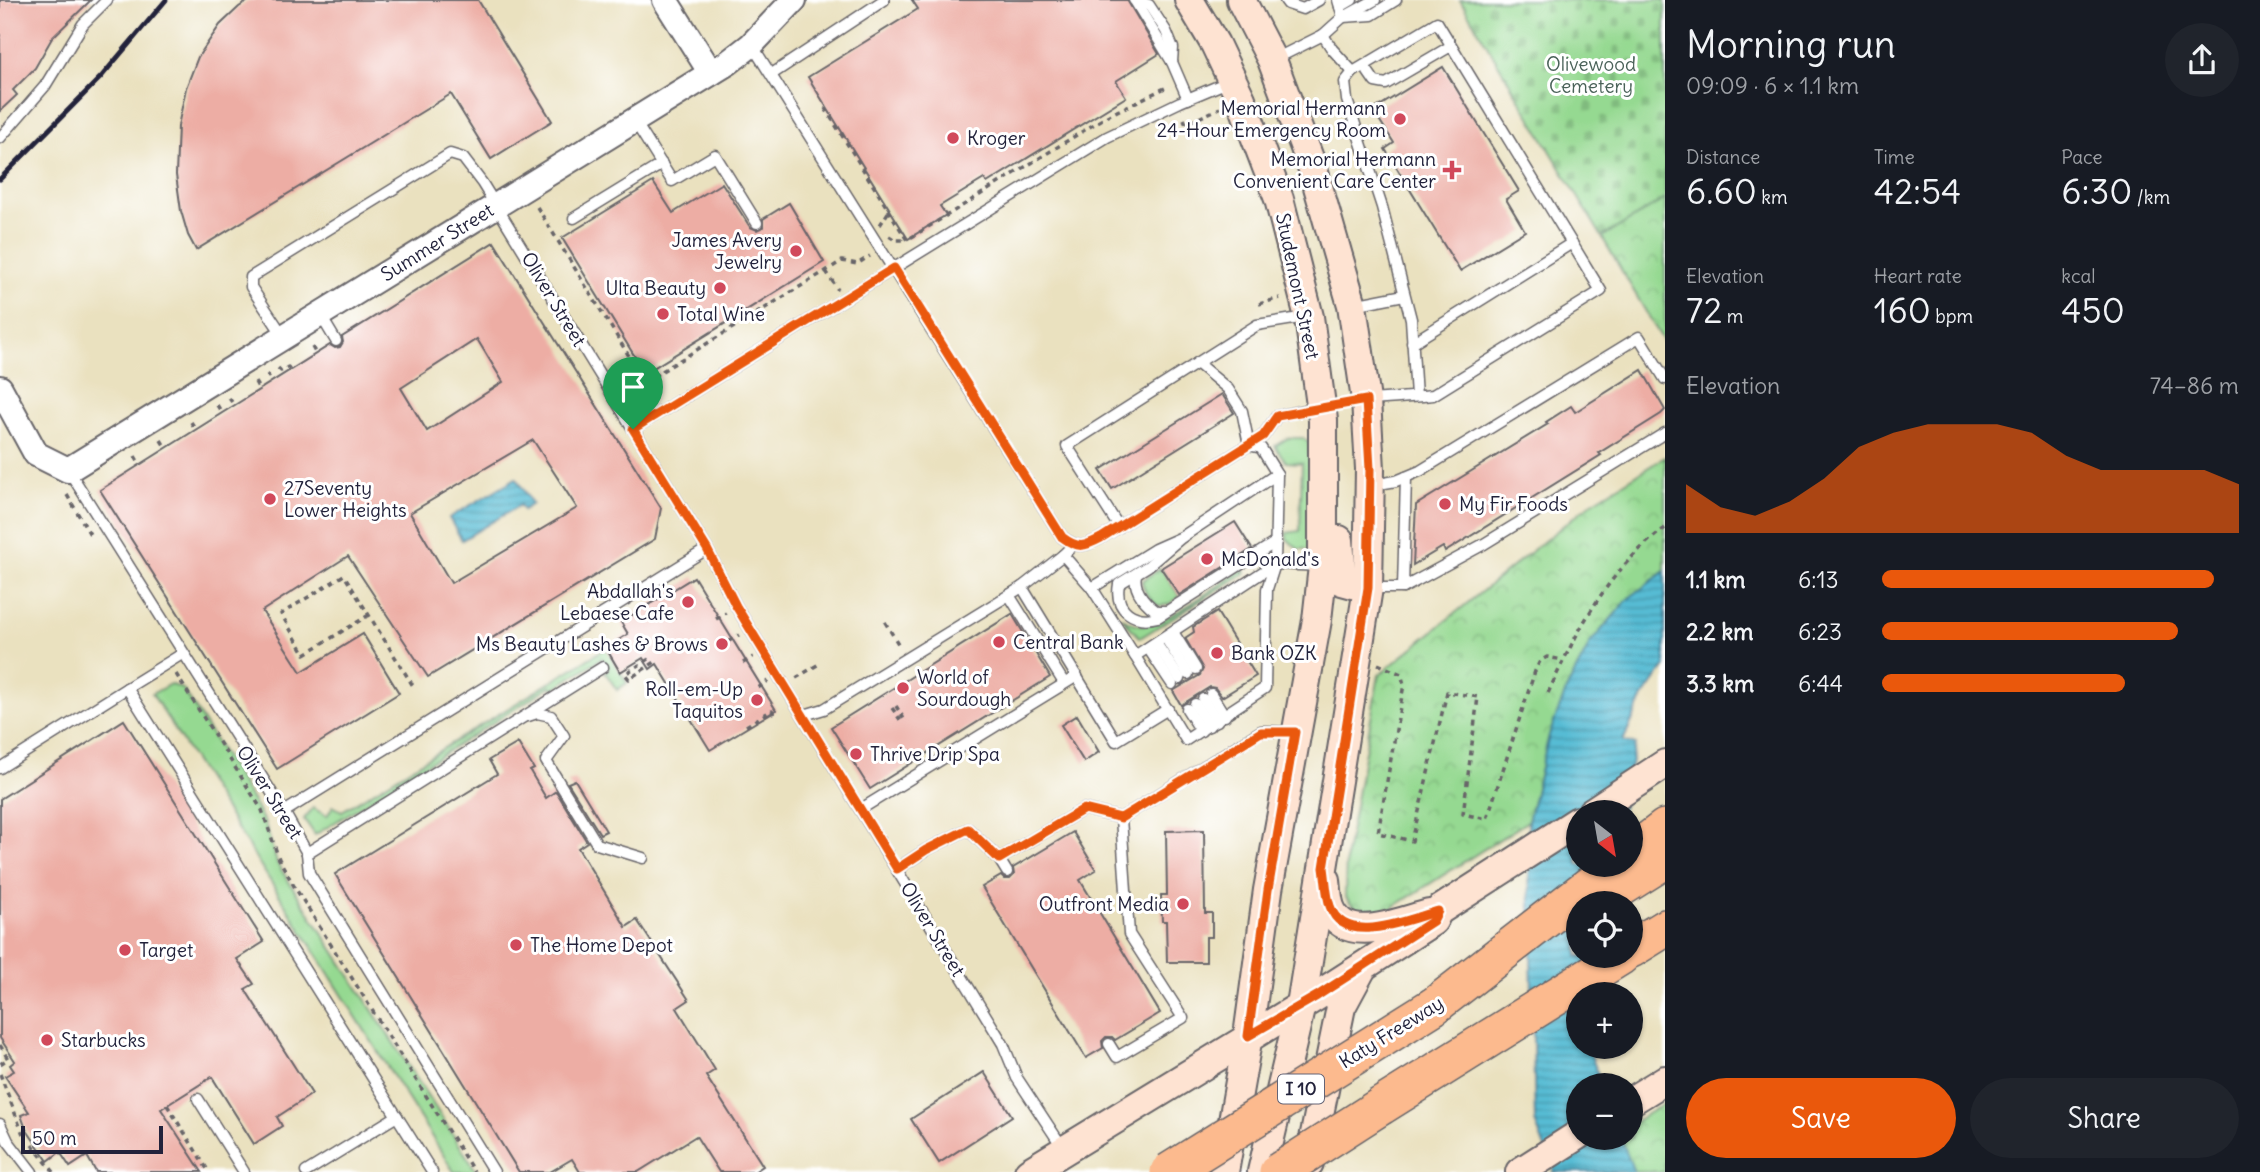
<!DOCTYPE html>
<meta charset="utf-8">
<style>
body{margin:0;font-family:Delius,sans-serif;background:#20242c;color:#f1f3f6;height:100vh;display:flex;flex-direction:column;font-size:26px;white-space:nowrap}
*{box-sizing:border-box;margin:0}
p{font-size:23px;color:#9ea1a6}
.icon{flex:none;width:38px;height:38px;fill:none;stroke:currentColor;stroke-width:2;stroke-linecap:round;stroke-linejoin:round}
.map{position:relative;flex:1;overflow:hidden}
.drawer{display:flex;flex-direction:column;background:#171b24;width:595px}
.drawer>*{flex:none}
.needle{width:46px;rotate:149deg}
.controls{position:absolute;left:1566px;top:800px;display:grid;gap:14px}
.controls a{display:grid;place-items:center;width:77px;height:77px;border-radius:50%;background:#171b24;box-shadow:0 2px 5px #0004;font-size:35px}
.scale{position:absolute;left:21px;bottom:18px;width:142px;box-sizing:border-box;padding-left:7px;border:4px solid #22223b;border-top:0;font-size:19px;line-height:24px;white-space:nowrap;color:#22223b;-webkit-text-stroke:5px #fff;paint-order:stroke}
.pin{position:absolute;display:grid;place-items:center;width:60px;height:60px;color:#fff;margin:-72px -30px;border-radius:50% 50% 50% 0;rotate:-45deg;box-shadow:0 0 7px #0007}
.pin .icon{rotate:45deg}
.round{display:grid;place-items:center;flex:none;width:74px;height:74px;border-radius:37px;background:#20242c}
.overview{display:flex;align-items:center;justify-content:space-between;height:119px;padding:0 21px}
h1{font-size:38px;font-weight:600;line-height:52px}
.figures{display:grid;grid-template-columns:repeat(3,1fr);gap:10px;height:119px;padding:7px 21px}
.figures div{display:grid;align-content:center}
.figures b{font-size:35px;font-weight:600}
.figures small{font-size:19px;font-weight:400}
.figures p{font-size:19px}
.chart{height:196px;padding:14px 21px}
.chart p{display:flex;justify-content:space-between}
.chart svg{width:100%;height:126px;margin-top:7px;fill:#ea580c;opacity:.7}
.cta{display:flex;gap:14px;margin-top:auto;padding:14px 21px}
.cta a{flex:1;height:80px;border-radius:42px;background:#ea580c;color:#fff;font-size:28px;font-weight:600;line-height:80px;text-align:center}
.cta a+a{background:#20242c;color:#f1f3f6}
ul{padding:0 21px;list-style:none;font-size:23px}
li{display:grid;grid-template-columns:112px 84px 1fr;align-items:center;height:52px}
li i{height:18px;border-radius:9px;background:#ea580c}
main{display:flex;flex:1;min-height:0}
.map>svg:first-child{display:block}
.green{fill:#95d991;stroke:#5c7e66;stroke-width:2}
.cemetery{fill:url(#cemetery-stones);stroke:#5c7e66;stroke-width:2}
.park{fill:url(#park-crowns);stroke:#5c7e66;stroke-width:2}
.water{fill:url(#water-rules);stroke:#3c6f88;stroke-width:2}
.building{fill:#edada4;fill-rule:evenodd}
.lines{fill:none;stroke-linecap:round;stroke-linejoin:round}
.service-casing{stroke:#686569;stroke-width:13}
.tertiary-casing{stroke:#686569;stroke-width:28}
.secondary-casing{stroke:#686569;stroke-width:32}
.motorway-casing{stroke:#686569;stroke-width:40}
.path{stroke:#686569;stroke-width:3.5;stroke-dasharray:5 5;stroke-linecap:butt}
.service{stroke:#fff;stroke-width:10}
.tertiary{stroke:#fff;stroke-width:24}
.secondary{stroke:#fee3d2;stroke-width:28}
.motorway{stroke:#fcba8e;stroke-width:37}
.rail{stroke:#22223b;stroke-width:5}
.motorway-bridge-casing{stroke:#686569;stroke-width:40;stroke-linecap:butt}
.motorway-bridge{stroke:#fcba8e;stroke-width:37}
.route-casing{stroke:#fff;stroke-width:14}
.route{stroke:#ea580c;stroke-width:9}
.poi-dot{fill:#d1495b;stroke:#fff;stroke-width:2.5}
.labels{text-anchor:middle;stroke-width:6;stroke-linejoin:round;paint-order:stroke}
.shield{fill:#fff;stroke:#646476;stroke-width:2}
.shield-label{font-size:18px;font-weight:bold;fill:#22223b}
.park-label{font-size:19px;fill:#4a6259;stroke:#fff}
.poi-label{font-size:19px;fill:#22223b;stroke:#fff;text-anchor:start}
.street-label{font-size:19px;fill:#22223b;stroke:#fff}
</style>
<main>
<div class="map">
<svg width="1665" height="1172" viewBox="0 0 1665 1172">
<defs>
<pattern id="cemetery-stones" width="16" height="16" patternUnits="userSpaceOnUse" patternTransform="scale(1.75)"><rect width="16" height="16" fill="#95d991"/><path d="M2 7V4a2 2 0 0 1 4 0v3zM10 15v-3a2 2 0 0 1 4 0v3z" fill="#80ba7e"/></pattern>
<pattern id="park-crowns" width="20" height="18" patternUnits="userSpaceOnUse" patternTransform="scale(1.75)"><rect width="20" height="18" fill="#95d991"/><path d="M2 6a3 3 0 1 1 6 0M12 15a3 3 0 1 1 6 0" fill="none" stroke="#80ba7e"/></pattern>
<pattern id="water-rules" width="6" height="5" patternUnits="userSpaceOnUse" patternTransform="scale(1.75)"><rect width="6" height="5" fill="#56bcd4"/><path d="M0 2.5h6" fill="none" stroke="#4798ad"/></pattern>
</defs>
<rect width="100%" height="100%" fill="#fff"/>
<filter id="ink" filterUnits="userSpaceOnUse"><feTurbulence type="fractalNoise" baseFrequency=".0143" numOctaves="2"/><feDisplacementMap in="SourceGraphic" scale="14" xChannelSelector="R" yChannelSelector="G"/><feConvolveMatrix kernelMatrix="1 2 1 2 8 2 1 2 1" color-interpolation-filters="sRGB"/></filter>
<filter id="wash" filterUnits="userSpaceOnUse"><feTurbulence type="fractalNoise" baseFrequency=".00686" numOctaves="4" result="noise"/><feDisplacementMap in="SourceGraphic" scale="28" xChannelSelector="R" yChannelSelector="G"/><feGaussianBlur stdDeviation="1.57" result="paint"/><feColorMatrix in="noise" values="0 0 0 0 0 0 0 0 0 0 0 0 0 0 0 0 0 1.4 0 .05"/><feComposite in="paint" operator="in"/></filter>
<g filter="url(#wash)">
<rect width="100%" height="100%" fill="#eae1bf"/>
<!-- green -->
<g class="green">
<path d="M1288 438H1303L1309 443 1312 549H1298L1287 539 1286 533 1300 531 1302 463 1286 462 1275 446Z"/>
<path d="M1161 568 1180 597 1167 605 1159 606C1149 599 1144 593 1142 581Z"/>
<path d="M1243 569 1245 573 1140 638 1121 617C1129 622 1137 626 1147 625 1171 620 1220 584 1243 569Z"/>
<path d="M606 648 627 683 617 690 605 672 609 669 602 658 553 689 551 686 315 835 304 819 313 808 327 816 333 806 342 811Z"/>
<path d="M170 684 183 689 253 802 265 824 277 863 477 1172H454L156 700 152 694Z"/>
</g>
<!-- cemetery -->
<path class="cemetery" d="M1460 0H1665V199L1602 237Z"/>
<!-- park -->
<g class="park">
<path d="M1665 199V344L1602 237Z"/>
<path d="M1665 457V571C1572 634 1553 718 1528 821L1387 911C1371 917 1354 912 1345 896L1346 855 1379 675 1591 503Z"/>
<path d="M1665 1103V1172H1553L1609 1138H1631V1124Z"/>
</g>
<!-- water -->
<g class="water">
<path d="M516 478 532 504 523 510 520 505 462 540 449 518Z"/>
<path d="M1665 571V666L1642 699 1623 741 1635 745 1622 812H1578V864L1612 865 1578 903V956H1594L1578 994V1046L1588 1047 1602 1085H1578V1138H1621L1634 1172H1554L1535 1122 1528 821 1549 735 1568 686 1591 642 1629 598Z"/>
</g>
<g id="blocks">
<!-- building -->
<g class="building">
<path d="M0 0H91L52 38 35 68 13 90 17 95 0 111Z"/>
<path d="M250 0H478L552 121 491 159 451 94 196 250 188 235 181 211 176 175 178 126 186 88 198 57 220 25 239 7Z"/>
<path d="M912 0H1127L1159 54 1116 81 1126 97 987 183 984 179 940 206 946 215 908 239 808 77 918 9Z"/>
<path d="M1443 67 1519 191 1506 199 1525 231 1460 271 1385 149 1394 143 1373 110Z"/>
<path d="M653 182 673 213 722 183 750 227 757 230 763 227V219L789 203 824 262 645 373 562 238Z"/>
<path d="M494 242 661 508 655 539 428 677 348 556 262 611 301 672 363 634 399 693 277 769 100 490 330 345 335 348 340 347 343 342 342 337ZM477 339 503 382 427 431 401 388ZM533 440 577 508 451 583 410 513Z"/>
<path d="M1642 370 1665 410 1661 414 1599 453 1601 455 1445 552 1443 547 1413 565 1416 505 1548 424 1546 422 1571 406 1575 412Z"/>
<path d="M1222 394 1234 413 1112 489 1100 470Z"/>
<path d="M1235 522 1252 549 1179 595 1161 568Z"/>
<path d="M694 577 776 710 710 750 657 664 650 669 643 658 620 672 606 648 628 634 621 622Z"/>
<path d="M1217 612 1256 676 1222 697 1215 688 1210 687 1181 705 1173 691 1200 675 1203 669 1185 638 1194 632 1193 627Z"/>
<path d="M1012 614 1050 677 870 789 831 727Z"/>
<path d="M1077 715 1099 752 1084 762 1061 725Z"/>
<path d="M124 720 264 942 237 959 254 984 245 989 312 1094 277 1117 282 1126 254 1144 212 1077 161 1109 202 1172H96L87 1156 70 1167 60 1152 48 1161 26 1129 21 1115 29 1112 5 1076 14 1071 10 1065 15 1061 0 1038V799Z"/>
<path d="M518 743 534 769 530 771 546 798 556 791 587 842 578 848 626 927 637 920 689 1000 677 1008 715 1070 706 1076 763 1166 754 1172H719L696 1136 638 1172H580L572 1159 550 1172H519L335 874 497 774 489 760Z"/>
<path d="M575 780 606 831 600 834 568 783Z"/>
<path d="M1204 830 1205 913H1212V937H1206V962H1167L1166 921H1162L1161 895H1167L1166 831Z"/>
<path d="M1073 832 1096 870 1080 880 1160 1013 1115 1040 1112 1037H1106L1102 1041 1103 1048 1086 1058 982 887 1001 876 1004 879H1010L1014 875 1013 868Z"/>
<path d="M984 1072 1012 1116 939 1163 911 1119Z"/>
</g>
</g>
</g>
<g filter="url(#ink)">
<use href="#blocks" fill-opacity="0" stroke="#686569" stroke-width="2"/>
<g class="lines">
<!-- service casing -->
<g class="service-casing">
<g id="service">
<path d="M1134 0 1149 5 1166 31 1173 48 1172 62 1188 99"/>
<path d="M1285 0 1288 4 1303 9 1319 0"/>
<path d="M1135 1 1172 62"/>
<path d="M1340 7 1352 0"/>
<path d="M1346 16 1375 0"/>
<path d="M1343 17 1372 15 1396 0"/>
<path d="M1323 35 1343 17 1338 0"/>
<path d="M752 45 1062 537C1078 549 1084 547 1101 538L1263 436 1277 416 1319 407"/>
<path d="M1275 59 1323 35 1332 49 1353 72"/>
<path d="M1364 66 1375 82 1386 84 1451 46"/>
<path d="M772 74 884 0"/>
<path d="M634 120 672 181 715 155 757 223"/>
<path d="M0 138 45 86 83 24 107 0"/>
<path d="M574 218 662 164"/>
<path d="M1353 305 1404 295"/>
<path d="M321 316 336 341"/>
<path d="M284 337 251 287V277L450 154 463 158 482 183 707 549 736 606 1003 1044 1017 1078 1063 1148"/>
<path d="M1412 343 1572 243"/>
<path d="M1197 363 1228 389 1242 411 1249 445 1261 448 1277 474 1275 564 1267 589 1265 688 1186 740 1135 656 1275 564 1322 566"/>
<path d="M1369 400C1391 399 1412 397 1433 395L1601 291 1437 22 1353 72 1345 82 1347 100 1382 207 1411 319 1416 396"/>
<path d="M633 429 1107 137 1180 102 1230 81"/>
<path d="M69 471 284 812 307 853 309 873 494 1172"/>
<path d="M1373 485 1396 481 1420 471 1639 337 1665 379"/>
<path d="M1119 527 1067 446 1257 325 1306 317"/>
<path d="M1182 537 1148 566 1119 584C1114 611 1135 623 1158 617L1276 542"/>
<path d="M1063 555 1092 588 1135 656"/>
<path d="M1136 574C1133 589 1144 602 1156 611H1166"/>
<path d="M1022 587 1116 741 1168 709"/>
<path d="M1092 588 1155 549 1182 537 1277 474"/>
<path d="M1372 588H1403L1484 544 1665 433"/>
<path d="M1403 588 1406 477"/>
<path d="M1009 595 1064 683"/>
<path d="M1173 632 1196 669"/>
<path d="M1165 637 1188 674"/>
<path d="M1156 643 1180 679"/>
<path d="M1148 648 1172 684"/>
<path d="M127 688 182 654"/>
<path d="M1211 694 1225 716"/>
<path d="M1203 699 1217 721"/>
<path d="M1195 704 1209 726"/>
<path d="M1187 709 1201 731"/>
<path d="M804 715 824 709 1022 587 1063 555 1073 545"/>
<path d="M528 716 537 713 551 716 564 736 546 761 597 844 643 858"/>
<path d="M0 768 127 688 432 1172"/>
<path d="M861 809 1077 676"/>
<path d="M284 812 707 549"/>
<path d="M307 853 603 667"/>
<path d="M897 869 926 850 968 829 999 859"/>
<path d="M1007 872 999 859 1084 809 1121 818 1261 731 1295 732"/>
<path d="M1109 1044 1117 1057 1183 1018 1129 934 1121 818"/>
<path d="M198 1099 244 1172"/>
<path d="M0 1124 8 1141 32 1172"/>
<path d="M306 1172 397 1116"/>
</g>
</g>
<!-- tertiary casing -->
<g class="tertiary-casing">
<g id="tertiary">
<path d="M665 0 711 73"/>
<path d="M0 388 36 454 68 470 729 62 751 45 794 0"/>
</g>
</g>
<!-- secondary casing -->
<g class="secondary-casing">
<g id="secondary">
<path d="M1189 0 1215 44 1241 99 1279 199 1309 317 1323 420V566L1317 620 1268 890 1248 1036 1224 1172"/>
<path d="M1241 0 1272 60 1313 169 1352 305 1366 400 1370 469 1368 588 1301 1005 1262 1172"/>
<path d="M1339 540 1342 581 1368 588"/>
<path d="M1592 812 1665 764"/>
<path d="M1326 880C1327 888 1327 898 1330 907 1345 947 1400 921 1429 914"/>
<path d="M1631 1101 1665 1080"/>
<path d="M1309 1163 1341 1007 1361 970"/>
<path d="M1029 1172 1317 996 1433 921 1438 911 1578 821"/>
<path d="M1520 1172 1578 1135"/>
</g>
</g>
<!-- motorway casing -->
<g class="motorway-casing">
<g id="motorway">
<path d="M1631 854 1665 828"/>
<path d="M1598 902 1665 860"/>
<path d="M1631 949 1665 928"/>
<path d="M1434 1006 1617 864"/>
<path d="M1381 1106 1621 956"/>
</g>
</g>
<!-- path -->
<g class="path">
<path d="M825 108 907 240 1109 115 1169 86"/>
<path d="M1184 119 1186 124 1220 108"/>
<path d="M537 207 645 382"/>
<path d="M880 225 889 211"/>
<path d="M889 236 895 240H907"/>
<path d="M826 271 838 290"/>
<path d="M1259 304 1280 298"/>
<path d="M312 347 316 354"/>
<path d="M278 368 281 371 288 367 290 370"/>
<path d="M267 374 272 382"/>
<path d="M255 382 259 389"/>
<path d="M229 398 234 405"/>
<path d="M647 403 636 387 842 261 857 264 870 256"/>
<path d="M217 405 222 413"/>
<path d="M191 422 196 430"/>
<path d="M161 440 166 448"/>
<path d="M135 456 140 465"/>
<path d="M67 495 91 536"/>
<path d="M369 615 305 654 281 614 344 575 415 689"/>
<path d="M716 619 726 613"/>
<path d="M885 622 900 647"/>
<path d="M729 641 739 635"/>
<path d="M649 659 625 674 629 679 658 660"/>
<path d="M743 663 753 657"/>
<path d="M1378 664 1401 674 1404 684 1378 833 1412 841 1447 692 1478 697 1463 814 1487 819 1535 671 1540 661 1547 657 1563 660"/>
<path d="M176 674 262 810 279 859 294 886 474 1172"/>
<path d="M796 678 819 664"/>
<path d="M758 688 768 681"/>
<path d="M1548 693C1578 629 1607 571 1665 528"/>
<path d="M892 708 901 721 904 719 896 706"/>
<path d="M746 726 772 710 774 715"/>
<path d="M0 1045 8 1059 0 1064"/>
<path d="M0 1074 23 1134"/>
<path d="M167 1105 209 1172"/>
<path d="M32 1145 54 1172"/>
</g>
<!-- service -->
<use href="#service" class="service"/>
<!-- tertiary -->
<use href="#tertiary" class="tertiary"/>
<!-- secondary -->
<use href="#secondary" class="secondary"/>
<!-- motorway -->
<use href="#motorway" class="motorway"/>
<!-- rail -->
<path class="rail" d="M0 179 101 77 166 0"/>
<!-- motorway-bridge casing -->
<g class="motorway-bridge-casing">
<g id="motorway-bridge">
<path d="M1169 1172 1434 1006"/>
<path d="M1278 1172 1381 1106"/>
</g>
</g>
<!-- motorway-bridge -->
<use href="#motorway-bridge" class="motorway-bridge"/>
</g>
</g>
<g class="lines" filter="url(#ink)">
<!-- route casing -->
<g class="route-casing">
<path id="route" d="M894 268 1062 537C1078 549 1084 547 1101 538L1263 436 1277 416 1366 400 1370 469 1368 588 1324 868C1326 880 1326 894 1330 906 1344 948 1408 919 1438 911L1433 921 1317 996 1248 1036 1268 890 1295 732H1261L1121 818 1084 809 999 859 968 829 926 850 897 869 736 606 707 549 633 429Z"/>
</g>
<!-- route -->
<use href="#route" class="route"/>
</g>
<!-- markers -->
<g class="poi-dot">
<circle cx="1400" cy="119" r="7"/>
<circle cx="953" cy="138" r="7"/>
<path d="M1448.5 159.5h7v7h7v7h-7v7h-7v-7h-7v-7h7z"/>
<circle cx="796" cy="251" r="7"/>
<circle cx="720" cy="288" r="7"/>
<circle cx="663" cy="314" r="7"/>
<circle cx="270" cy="499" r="7"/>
<circle cx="1445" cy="504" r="7"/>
<circle cx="1207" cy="559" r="7"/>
<circle cx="688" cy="602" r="7"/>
<circle cx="999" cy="642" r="7"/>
<circle cx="722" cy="644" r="7"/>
<circle cx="1217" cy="653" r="7"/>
<circle cx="903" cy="688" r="7"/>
<circle cx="757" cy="700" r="7"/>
<circle cx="856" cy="754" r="7"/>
<circle cx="1183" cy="904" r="7"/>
<circle cx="516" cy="945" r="7"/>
<circle cx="125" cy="950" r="7"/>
<circle cx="47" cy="1040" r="7"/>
</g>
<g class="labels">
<!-- shield labels -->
<rect class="shield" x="1278" y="1074.5" width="46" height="29" rx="5"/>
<g class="shield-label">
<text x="1301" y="1095">I 10</text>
</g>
<!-- park labels -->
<g class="park-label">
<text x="1591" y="71">Olivewood<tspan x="1591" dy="22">Cemetery</tspan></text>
</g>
<!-- poi labels -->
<g class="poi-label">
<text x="1386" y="115" text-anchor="end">Memorial Hermann<tspan x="1386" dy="22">24-Hour Emergency Room</tspan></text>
<text x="967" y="145">Kroger</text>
<text x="1436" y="166" text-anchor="end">Memorial Hermann<tspan x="1436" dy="22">Convenient Care Center</tspan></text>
<text x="782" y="247" text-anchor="end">James Avery<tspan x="782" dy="22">Jewelry</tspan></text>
<text x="706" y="295" text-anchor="end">Ulta Beauty</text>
<text x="677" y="321">Total Wine</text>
<text x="284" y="495">27Seventy<tspan x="284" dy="22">Lower Heights</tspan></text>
<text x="1459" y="511">My Fir Foods</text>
<text x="1221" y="566">McDonald's</text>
<text x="674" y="598" text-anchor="end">Abdallah's<tspan x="674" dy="22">Lebaese Cafe</tspan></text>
<text x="1013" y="649">Central Bank</text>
<text x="708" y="651" text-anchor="end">Ms Beauty Lashes &amp; Brows</text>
<text x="1231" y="660">Bank OZK</text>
<text x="917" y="684">World of<tspan x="917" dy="22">Sourdough</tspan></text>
<text x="743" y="696" text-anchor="end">Roll-em-Up<tspan x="743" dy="22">Taquitos</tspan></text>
<text x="870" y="761">Thrive Drip Spa</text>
<text x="1169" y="911" text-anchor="end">Outfront Media</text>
<text x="530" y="952">The Home Depot</text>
<text x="139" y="957">Target</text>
<text x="61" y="1047">Starbucks</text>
</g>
<!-- street labels -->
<g class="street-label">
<text transform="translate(437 242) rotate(-32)" y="7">Summer Street</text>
<text transform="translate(1298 286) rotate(78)" y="7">Studemont Street</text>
<text transform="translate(554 299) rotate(59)" y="7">Oliver Street</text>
<text transform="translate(270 792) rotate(58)" y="7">Oliver Street</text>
<text transform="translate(933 929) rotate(59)" y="7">Oliver Street</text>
<text transform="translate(1391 1032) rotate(-32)" y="7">Katy Freeway</text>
</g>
</g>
</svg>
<div class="controls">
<a><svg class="needle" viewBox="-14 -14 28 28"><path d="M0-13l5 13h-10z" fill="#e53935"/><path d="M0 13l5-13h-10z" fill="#9ea1a6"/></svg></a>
<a><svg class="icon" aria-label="locate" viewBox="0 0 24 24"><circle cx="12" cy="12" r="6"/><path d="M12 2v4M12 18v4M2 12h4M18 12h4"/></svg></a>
<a>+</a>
<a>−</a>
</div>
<div class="scale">50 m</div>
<div class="pin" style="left:633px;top:429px;background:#1e9e55"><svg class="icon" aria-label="arrive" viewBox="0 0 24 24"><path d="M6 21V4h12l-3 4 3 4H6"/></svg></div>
</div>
<section class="drawer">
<div class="overview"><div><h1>Morning run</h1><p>09:09 · 6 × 1.1 km</p></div><a class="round"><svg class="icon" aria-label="share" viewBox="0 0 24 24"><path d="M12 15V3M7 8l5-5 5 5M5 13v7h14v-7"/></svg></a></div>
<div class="figures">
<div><p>Distance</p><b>6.60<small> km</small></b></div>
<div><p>Time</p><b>42:54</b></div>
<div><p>Pace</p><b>6:30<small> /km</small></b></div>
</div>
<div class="figures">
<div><p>Elevation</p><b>72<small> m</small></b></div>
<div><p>Heart rate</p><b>160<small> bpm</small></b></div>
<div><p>kcal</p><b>450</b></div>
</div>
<div class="chart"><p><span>Elevation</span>74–86 m</p>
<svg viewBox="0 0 160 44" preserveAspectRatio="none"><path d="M0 44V27L10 35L20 38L30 33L40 25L50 14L60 9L70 6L80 6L90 6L100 9L110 17L120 22L130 22L140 22L150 22L160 27V44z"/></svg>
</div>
<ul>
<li><b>1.1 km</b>6:13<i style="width:93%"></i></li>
<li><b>2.2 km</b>6:23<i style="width:83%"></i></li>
<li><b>3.3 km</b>6:44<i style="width:68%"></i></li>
</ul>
<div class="cta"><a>Save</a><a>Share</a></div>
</section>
</main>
